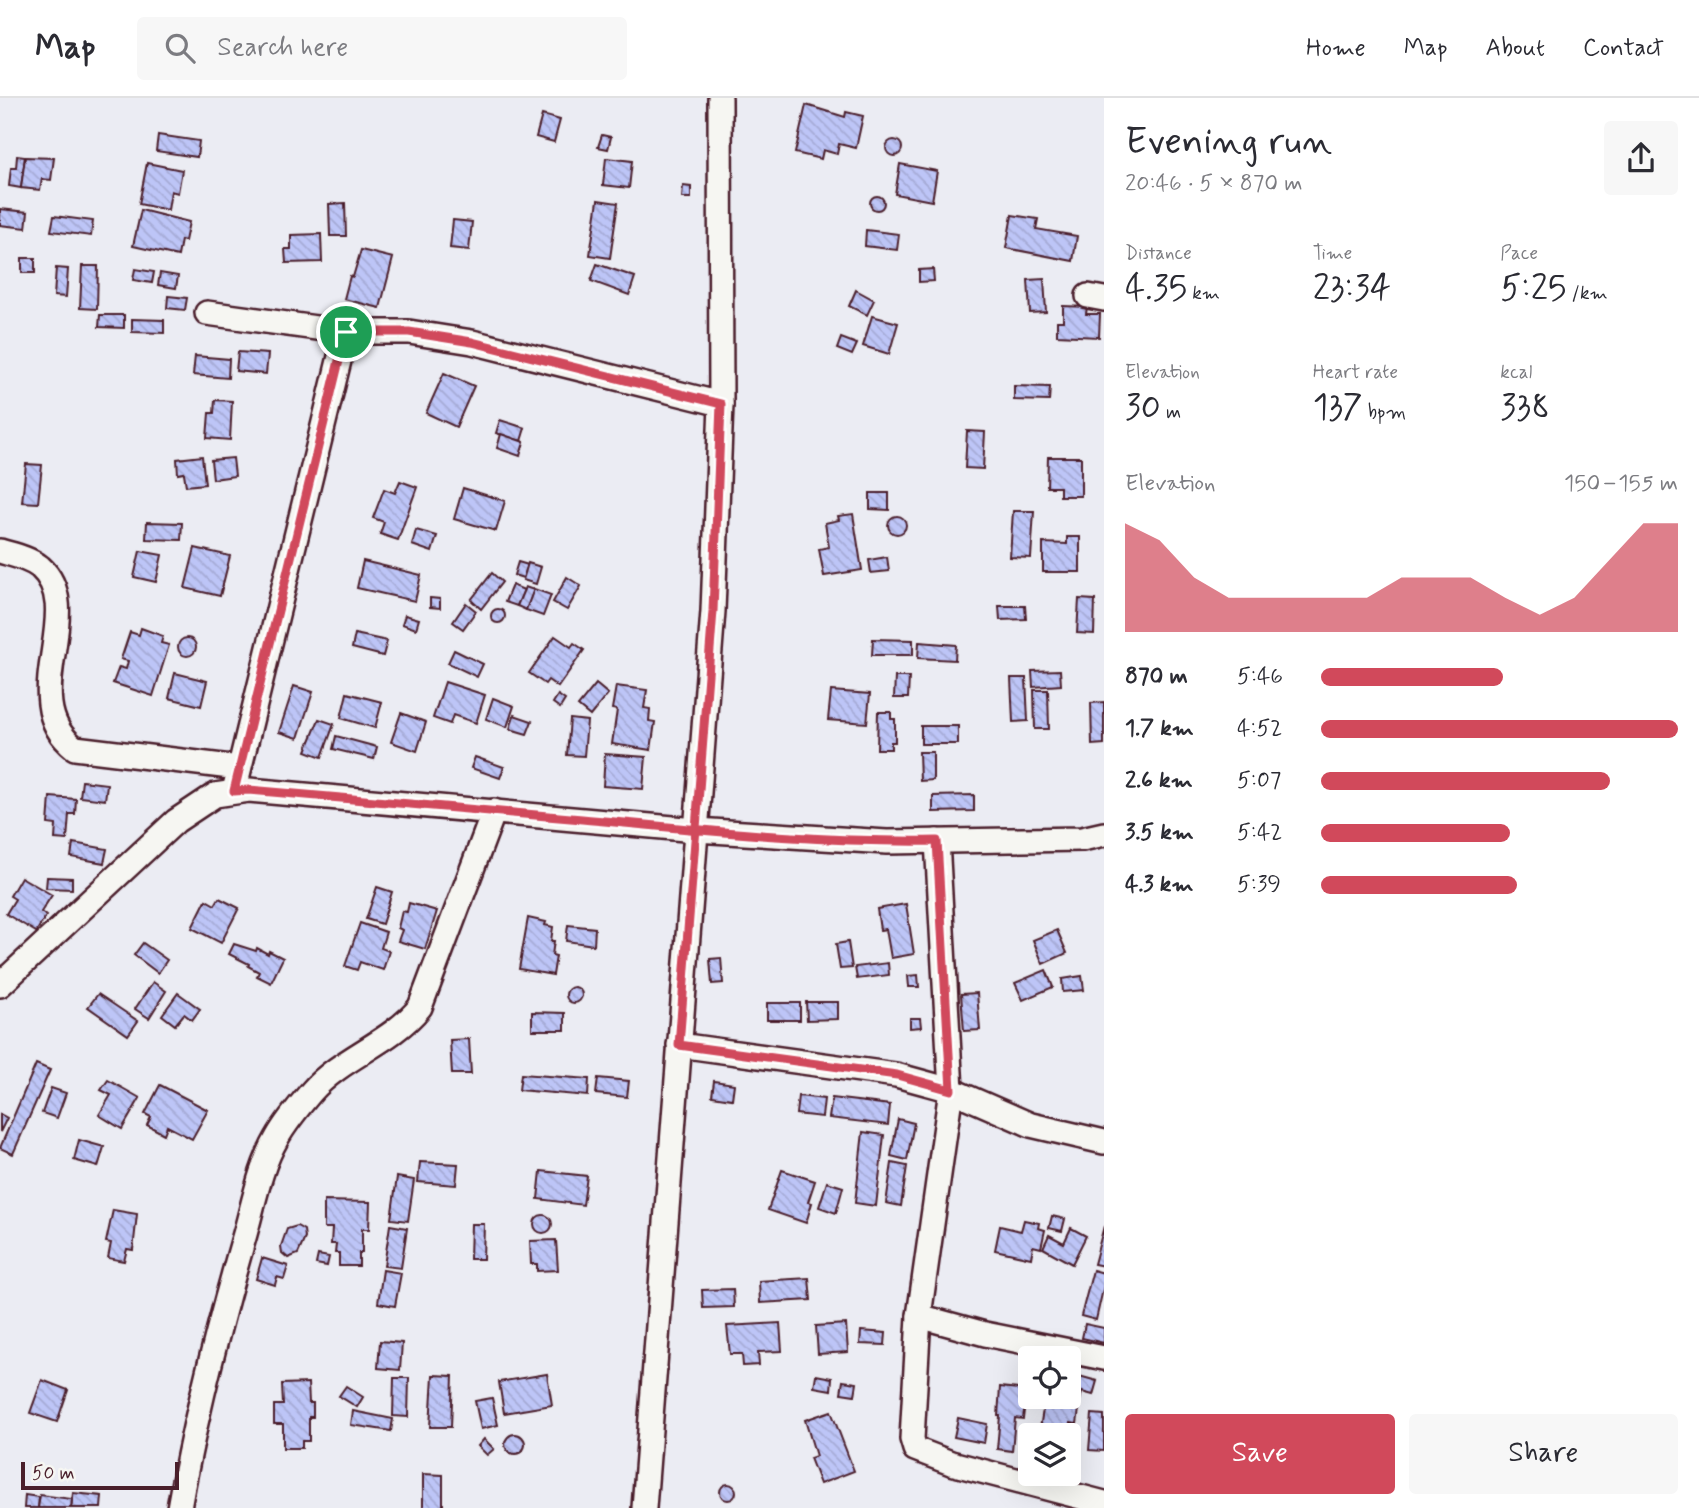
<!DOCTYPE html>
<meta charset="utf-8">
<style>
body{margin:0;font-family:Mynerve,sans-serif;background:#f7f7f7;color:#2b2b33;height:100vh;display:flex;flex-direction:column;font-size:26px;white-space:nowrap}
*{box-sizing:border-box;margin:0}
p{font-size:23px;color:#7c7c81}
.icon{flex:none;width:38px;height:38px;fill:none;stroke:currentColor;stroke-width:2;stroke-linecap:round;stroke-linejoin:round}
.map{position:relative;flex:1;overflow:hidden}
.side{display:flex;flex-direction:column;background:#fff;width:595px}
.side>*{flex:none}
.controls{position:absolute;left:1018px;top:1248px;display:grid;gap:14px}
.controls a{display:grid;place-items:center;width:63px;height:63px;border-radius:7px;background:#fff;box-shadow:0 7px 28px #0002;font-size:35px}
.scale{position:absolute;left:21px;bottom:18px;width:158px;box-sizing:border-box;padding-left:7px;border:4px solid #4a1f2b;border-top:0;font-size:19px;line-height:24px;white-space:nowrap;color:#4a1f2b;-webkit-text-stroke:5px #f6f6f2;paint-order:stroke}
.pin{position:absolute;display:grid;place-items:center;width:60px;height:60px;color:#fff;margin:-30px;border:4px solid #fff;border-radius:50%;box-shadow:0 2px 7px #0007}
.round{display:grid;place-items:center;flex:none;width:74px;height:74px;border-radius:7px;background:#f7f7f7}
.head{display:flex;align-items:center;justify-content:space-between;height:119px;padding:0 21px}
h1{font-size:38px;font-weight:600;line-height:52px}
.figures{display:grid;grid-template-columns:repeat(3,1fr);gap:10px;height:119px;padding:7px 21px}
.figures div{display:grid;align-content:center}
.figures b{font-size:35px;font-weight:600}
.figures small{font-size:19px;font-weight:400}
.figures p{font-size:19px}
.chart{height:196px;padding:14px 21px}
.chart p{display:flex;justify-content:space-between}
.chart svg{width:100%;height:126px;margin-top:7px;fill:#d1495b;opacity:.7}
.cta{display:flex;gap:14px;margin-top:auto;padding:14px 21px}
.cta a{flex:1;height:80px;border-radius:7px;background:#d1495b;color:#fff;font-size:28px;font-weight:600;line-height:80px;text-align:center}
.cta a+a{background:#f7f7f7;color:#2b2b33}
ul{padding:0 21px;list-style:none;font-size:23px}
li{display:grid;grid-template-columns:112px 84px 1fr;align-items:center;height:52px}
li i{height:18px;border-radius:9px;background:#d1495b}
header{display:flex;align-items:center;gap:42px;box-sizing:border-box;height:98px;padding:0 35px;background:#fff;border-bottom:2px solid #e1e1e2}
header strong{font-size:33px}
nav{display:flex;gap:38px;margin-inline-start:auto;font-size:24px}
.search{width:490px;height:63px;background:#f7f7f7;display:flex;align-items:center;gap:18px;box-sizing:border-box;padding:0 24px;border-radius:7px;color:#7c7c81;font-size:26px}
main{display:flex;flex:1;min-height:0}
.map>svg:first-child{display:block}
.building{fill:url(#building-back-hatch);stroke:#4a1f2b;stroke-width:2}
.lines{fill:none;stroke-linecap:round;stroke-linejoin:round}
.minor-casing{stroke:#4a1f2b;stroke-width:28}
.minor{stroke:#f6f6f2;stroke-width:23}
.route-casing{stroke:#fff;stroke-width:14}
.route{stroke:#d1495b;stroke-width:9}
</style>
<header>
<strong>Map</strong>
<div class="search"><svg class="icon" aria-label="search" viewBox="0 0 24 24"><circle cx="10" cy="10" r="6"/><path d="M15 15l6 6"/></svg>Search here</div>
<nav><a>Home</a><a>Map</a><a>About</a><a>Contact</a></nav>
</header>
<main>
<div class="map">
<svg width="1104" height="1410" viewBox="0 0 1104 1410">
<defs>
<pattern id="building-back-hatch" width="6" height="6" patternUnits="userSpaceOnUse" patternTransform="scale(1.75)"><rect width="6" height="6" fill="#bdc5f7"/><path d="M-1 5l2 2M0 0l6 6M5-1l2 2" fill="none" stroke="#a4a9d4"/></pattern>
</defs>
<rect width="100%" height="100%" fill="#ebecf3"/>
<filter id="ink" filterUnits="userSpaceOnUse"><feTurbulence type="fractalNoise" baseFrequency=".0143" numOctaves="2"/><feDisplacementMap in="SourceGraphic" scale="14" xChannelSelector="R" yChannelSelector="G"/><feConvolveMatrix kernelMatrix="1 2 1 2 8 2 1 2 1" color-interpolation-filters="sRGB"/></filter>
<g filter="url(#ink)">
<!-- building -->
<g class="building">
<path d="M806 7 845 19 846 14 863 18 856 50 839 46 837 56 823 52 821 61 795 55Z"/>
<path d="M542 17 560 22 554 44 536 39Z"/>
<path d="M158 37 199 43 197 59 156 53Z"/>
<path d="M602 37 611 39 608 51 598 49Z"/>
<circle cx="894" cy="50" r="8"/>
<path d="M17 58 25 59 21 90 9 88 11 70H16Z"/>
<path d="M25 59 54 60 51 82 42 81 40 92 21 90Z"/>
<path d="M606 60 632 63 629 90 603 87Z"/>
<path d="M147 65 182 72 178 95 171 93 168 112 139 106Z"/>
<path d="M900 66 937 73 932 103 895 96Z"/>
<path d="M683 88 691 89V100H682Z"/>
<circle cx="877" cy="105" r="7"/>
<path d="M598 102 618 105 610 160 590 157Z"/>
<path d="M345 105 346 138H330L329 106Z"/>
<path d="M0 111 28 114 26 130 0 127Z"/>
<path d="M141 112 189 124 185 143 181 142 178 158 133 148Z"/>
<path d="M1012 117 1038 121 1036 131 1077 138 1073 163 1006 150Z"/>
<path d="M54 118 93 123 91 138 51 133Z"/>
<path d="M453 122 472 124 469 152 450 150Z"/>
<path d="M866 132 899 136 897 152 865 148Z"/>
<path d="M321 136 322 164 286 165 285 151H291V137Z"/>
<path d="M361 152 393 160 380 210 344 201 350 178 353 179Z"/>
<rect x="22" y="160" width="13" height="15"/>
<path d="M597 166 635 179 629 197 591 183Z"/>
<path d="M82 168H98L97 211 80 210Z"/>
<path d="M56 170 68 171 66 199 54 198Z"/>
<path d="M135 171 154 174 152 185 133 182Z"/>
<path d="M933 171 934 183 919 184V172Z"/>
<path d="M160 175 178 178 176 190 158 187Z"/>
<path d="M1044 181 1046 214 1030 215 1028 182Z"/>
<path d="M856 192 874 202 867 217 849 208Z"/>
<path d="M168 198 187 200 185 212 167 210Z"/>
<path d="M1063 208 1087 209 1086 216H1100L1099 239 1057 237V223H1063Z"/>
<path d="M100 217H124V230L99 229Z"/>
<path d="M872 218 898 225 889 256 863 248Z"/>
<path d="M132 221 164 222V235L132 234Z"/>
<path d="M841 240 857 246 852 257 837 251Z"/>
<path d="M238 254 268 256 266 276 236 273Z"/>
<path d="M195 258 229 261 228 280 193 277Z"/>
<path d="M444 275 474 288 456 329 426 315Z"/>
<path d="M1014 288 1050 289 1049 303 1014 302Z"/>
<path d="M215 302 232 303 230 342 207 340 209 315H214Z"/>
<path d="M500 322 525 330 521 343 496 335Z"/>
<path d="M967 333 985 334 983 371 965 370Z"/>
<path d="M501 336 524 344 520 358 497 350Z"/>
<path d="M202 358 205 386 186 388 184 375 178 376 177 361Z"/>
<path d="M1048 359H1081V398H1060V389H1047Z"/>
<path d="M233 360 235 378 213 381 211 362Z"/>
<path d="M26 366 42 367 38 405 22 404Z"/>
<path d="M400 383 417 389 398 442 380 436 384 424 373 420 384 391 395 395Z"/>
<path d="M463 390 505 403 496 433 454 421Z"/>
<path d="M870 395H889V412L870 411Z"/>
<path d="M1013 413H1034L1031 460 1010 459Z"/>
<path d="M853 416 862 472 824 478 819 451 829 449 825 425 839 422 838 418Z"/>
<circle cx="897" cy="427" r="9"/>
<path d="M147 424 182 425 181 442 146 441Z"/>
<path d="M416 432 437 438 432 454 412 447Z"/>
<path d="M1067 439H1080V474H1043V445L1067 446Z"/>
<path d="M195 450 230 458 220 498 185 490Z"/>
<path d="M140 453 162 457 156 484 134 479Z"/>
<path d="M887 459 889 473 871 475 869 462Z"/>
<path d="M363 463 421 477 415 503 357 490Z"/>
<path d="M518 464 528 467 523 480 514 477Z"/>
<path d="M528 465 541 469 536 486 523 482Z"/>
<path d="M492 475 502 484 481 511 471 502Z"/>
<path d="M567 479 581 488 567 512 553 504Z"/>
<path d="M512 487 524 492 517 508 505 504Z"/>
<path d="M525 489 534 492 526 512 517 508Z"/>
<path d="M534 491 551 497 543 518 526 512Z"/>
<path d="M430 500 440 501V510L430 509Z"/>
<path d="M1079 501 1095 502 1094 536 1077 535Z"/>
<path d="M466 505 476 513 463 531 453 524Z"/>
<path d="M999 508H1025L1026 521 1000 522Z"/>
<circle cx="498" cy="518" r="7"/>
<path d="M405 517 419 521 416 531 402 526Z"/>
<path d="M141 530 163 538 161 545 169 547 153 598 113 585 119 569 126 571 128 563 121 561 130 534 139 537Z"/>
<path d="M355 536 387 543 383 558 352 550Z"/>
<path d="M555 538 571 549 574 545 584 552 558 589 548 582 545 586 529 575Z"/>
<circle cx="187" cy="549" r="9"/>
<path d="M873 541 913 542V557H872Z"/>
<path d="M919 544 956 547 955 562 918 560Z"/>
<path d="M454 552 483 566 477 579 448 565Z"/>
<path d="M1060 572 1061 587 1033 589 1032 573Z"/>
<path d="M175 575 207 583 201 608 169 600Z"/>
<path d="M895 579H909L908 600H894Z"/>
<path d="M1011 580H1026L1028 623 1013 624Z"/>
<path d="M445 584 485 597 476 625 453 617 450 626 433 620Z"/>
<path d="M596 586 608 596 590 618 578 608Z"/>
<path d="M294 588 313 594 298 640 279 634Z"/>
<path d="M616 588 647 592 644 610 650 611 649 623 655 624 651 652 612 646 617 612 612 611Z"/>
<path d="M1034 592H1048L1049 631H1035Z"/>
<path d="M831 593 870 596 867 625 828 622Z"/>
<path d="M347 595 382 604 375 630 341 620Z"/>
<path d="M558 597 565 602 560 610 553 605Z"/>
<path d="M493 600 514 608 507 629 486 621Z"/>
<path d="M1104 604V646L1092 647 1091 605Z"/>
<path d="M878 614H891V621H895V644H891V651H877Z"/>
<path d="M401 615 426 624 417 653 391 644Z"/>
<path d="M514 617 532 623 527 636 510 631Z"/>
<path d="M319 621 334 626 322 659 306 653Z"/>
<path d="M570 621 587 623 584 658 567 657Z"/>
<rect x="921" y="628" width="37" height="18"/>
<path d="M336 638 377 649 374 661 333 651Z"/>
<path d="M919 654H933V682L920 683Z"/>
<path d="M605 656 646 659 643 691 603 688Z"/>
<path d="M475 659 504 669 500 680 471 670Z"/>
<path d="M82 683 107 686 105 702 80 699Z"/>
<path d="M974 697V713L933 714V698Z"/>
<path d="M50 699 76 701 75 716H69L67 742 55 741 56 727 48 726Z"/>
<path d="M73 745 107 751 104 765 71 759Z"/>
<path d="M21 779 52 797 41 814 46 818 36 834 6 816 15 801 10 798Z"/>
<path d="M47 779 72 780V791L46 790Z"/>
<path d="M377 789 392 794 382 826 366 821Z"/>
<path d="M219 800 239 810 221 845 192 830 206 802 215 807Z"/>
<path d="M409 805 437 813 425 851 398 843 402 832 398 830 402 813 407 814Z"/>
<path d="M906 806 914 856 891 860 886 831 880 832 877 811Z"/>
<path d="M528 820 546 824 545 827 553 829 551 843H554L552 857 556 858 553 877 519 871Z"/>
<path d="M360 825 386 834 381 850 389 853 383 872 360 864 357 872 345 868Z"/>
<path d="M568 827 595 830 594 847 566 843Z"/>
<path d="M1057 832 1067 855 1043 866 1033 842Z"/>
<path d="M848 844 852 870 840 871 836 846Z"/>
<path d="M143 845 167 862 158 875 134 857Z"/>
<path d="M234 846 256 853 257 850 268 856 269 853 283 860 271 885 257 878 259 874 248 868 249 866 229 856Z"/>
<path d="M721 860 723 885 712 886 710 861Z"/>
<path d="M888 865 889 877 857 881 855 869Z"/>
<path d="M1046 872 1053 889 1023 902 1015 885Z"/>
<path d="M918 877 919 889H909L908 878Z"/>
<path d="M1082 878 1084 892 1063 894 1062 881Z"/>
<path d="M153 884 166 893 149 920 135 911Z"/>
<circle cx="574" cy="897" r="8"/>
<path d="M178 895 200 911 192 922 184 916 175 927 162 917Z"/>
<path d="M977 895 980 932 964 933 961 896Z"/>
<path d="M98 896 138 923 128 937 88 909Z"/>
<path d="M806 904H838V921L807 922Z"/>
<rect x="767" y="905" width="33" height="17"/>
<path d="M532 914 565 915V932H532Z"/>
<path d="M910 920H920L921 929 910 930Z"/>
<path d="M469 941 471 976H452L450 942Z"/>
<path d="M36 966 50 972 13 1056 0 1050Z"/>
<path d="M521 976 589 981 588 998 519 992Z"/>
<path d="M598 980 629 983 627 999 596 996Z"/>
<path d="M108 982 140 1000 122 1031 99 1017 111 997 101 992Z"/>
<path d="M714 983 734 986 732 1001 712 998Z"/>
<path d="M160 987 208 1012 192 1041 167 1028 164 1036 147 1027 151 1019 145 1016Z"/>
<path d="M51 990 66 995 57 1020 42 1015Z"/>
<path d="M798 998 824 1001 822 1019 796 1016Z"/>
<path d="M832 1000 890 1007 888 1027 829 1020Z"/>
<path d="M0 1016 7 1020 0 1034Z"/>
<path d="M898 1021 914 1025 907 1062 891 1058Z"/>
<path d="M863 1034 884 1037 876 1108 855 1105Z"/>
<path d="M79 1042 104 1049 98 1069 74 1062Z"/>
<path d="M420 1064 458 1066 456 1087 418 1084Z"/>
<path d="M892 1065 907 1068 901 1108 886 1105Z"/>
<path d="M782 1072 815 1083 808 1104 812 1105 806 1125 768 1112Z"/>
<path d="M541 1073 587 1078 583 1107 538 1101Z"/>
<path d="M397 1079 414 1082 408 1123 391 1121Z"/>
<path d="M827 1084 843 1089 836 1115 819 1109Z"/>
<path d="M324 1103 370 1104 369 1131H362V1155H359V1168H339V1155H335L336 1146H331L332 1130H324Z"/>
<path d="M113 1112 137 1116 133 1152 127 1151 124 1163 108 1160 111 1145 106 1144Z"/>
<circle cx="543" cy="1126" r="9"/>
<path d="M1052 1118 1065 1121 1062 1133 1049 1130Z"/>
<path d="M1024 1122 1039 1125 1038 1130 1045 1132 1041 1150 1033 1148 1031 1160 995 1152 1000 1128 1021 1133Z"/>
<path d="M471 1126H484L483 1161H470Z"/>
<path d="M390 1127 407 1130 401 1170 384 1168Z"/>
<path d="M297 1128 304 1132 305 1140 298 1156 288 1160 282 1155 281 1148 287 1131Z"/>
<path d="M1104 1128V1168L1094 1166Z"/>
<path d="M1071 1130 1086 1138 1072 1166 1043 1150 1049 1137 1064 1145Z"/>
<path d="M556 1142 558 1172 537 1173V1166H531L530 1143Z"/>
<path d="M318 1157 329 1159 327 1168 316 1166Z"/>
<path d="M262 1160 288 1168 284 1181 277 1179 275 1187 256 1181Z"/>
<path d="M383 1172 401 1175 395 1208 378 1205Z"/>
<path d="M1093 1172 1104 1175V1187L1096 1222 1081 1218Z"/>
<path d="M809 1180 811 1202 760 1205 759 1183Z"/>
<path d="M733 1191 734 1209 703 1210 702 1192Z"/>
<path d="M780 1225 782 1253 758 1254 759 1267 743 1268 742 1256H730L727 1228Z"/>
<path d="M846 1226 848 1254 818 1256 816 1228Z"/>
<path d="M1085 1226 1104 1230V1245L1082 1240Z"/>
<path d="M861 1233 886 1235 885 1247 860 1246Z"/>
<path d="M380 1243 402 1245 400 1272 378 1270Z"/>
<path d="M547 1276 552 1307 504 1315 499 1284Z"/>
<path d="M1072 1276 1097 1283 1093 1297 1082 1294 1079 1307 1065 1303 1066 1298H1069Z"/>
<path d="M433 1277 453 1278 451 1329H430Z"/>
<path d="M816 1277 832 1280 831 1292 814 1289Z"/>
<path d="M394 1280H409L408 1319 393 1318Z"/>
<path d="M42 1282 68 1292 57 1324 30 1315Z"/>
<path d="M843 1283 857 1285 855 1297 841 1295Z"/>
<path d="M308 1285 309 1305H313V1319H309V1343H302V1350H283V1326H274V1307H283L282 1286Z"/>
<path d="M346 1288 363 1299 357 1309 339 1298Z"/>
<path d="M1000 1289 1018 1291V1293H1021V1304H1025L1023 1321 1015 1320 1012 1353 997 1351 1000 1318H998Z"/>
<path d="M492 1300 498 1327 481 1331 475 1303Z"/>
<path d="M1044 1305 1079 1311 1077 1326 1070 1325 1068 1337H1039Z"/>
<path d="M353 1313 393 1321 391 1333 351 1327Z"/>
<path d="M831 1313 854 1373 820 1386 810 1360 816 1358 805 1322Z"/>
<path d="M1092 1316 1104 1317V1353L1089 1352Z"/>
<path d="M958 1320 987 1326 984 1345 954 1339Z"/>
<circle cx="515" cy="1346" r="10"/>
<path d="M484 1341 494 1351 487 1357 478 1348Z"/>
<path d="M423 1376 443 1377V1410H423Z"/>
<circle cx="728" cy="1394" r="8"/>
<path d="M73 1395 102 1398 101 1410H71Z"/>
<path d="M25 1397 39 1399 38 1410H24Z"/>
<path d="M40 1397 72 1401 71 1410H38Z"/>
</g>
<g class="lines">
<!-- minor casing -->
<g class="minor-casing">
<g id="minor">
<path d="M1088 198 1104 201"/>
<path d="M207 215 346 234H409L472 244 721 306"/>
<path d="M0 453C13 457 29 460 40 469 89 513 13 603 75 650L239 670"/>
<path d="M234 693 346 234"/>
<path d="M937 743 951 992 919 1218 985 1236 1104 1260"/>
<path d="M0 887 176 723 215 697 249 692 696 732 887 744 1082 741 1104 736"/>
<path d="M679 947 896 977 951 992 1031 1027 1104 1044"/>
<path d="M919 1218 912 1341 915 1351 951 1365 1104 1405"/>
<path d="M179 1410C195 1318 219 1226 245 1136 254 1104 260 1069 277 1040 286 1024 300 1007 312 993 342 959 391 945 420 909L494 713"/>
<path d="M644 1410 713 513 721 306 720 0"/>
</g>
</g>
<!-- minor -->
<use href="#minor" class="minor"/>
</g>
</g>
<g class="lines" filter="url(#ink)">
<!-- route casing -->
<g class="route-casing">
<path id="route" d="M346 234 234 693 249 692C360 702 471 711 582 721 700 732 819 745 937 743L951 992 897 977 679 947 713 513 721 306 472 244 409 234H346"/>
</g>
<!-- route -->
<use href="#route" class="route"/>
</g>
</svg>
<div class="controls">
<a><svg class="icon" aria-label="locate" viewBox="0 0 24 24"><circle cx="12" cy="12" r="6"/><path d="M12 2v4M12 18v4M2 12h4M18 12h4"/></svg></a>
<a><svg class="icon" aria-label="layers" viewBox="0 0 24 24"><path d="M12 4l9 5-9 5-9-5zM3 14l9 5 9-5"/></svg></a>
</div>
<div class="scale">50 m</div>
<div class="pin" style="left:346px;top:234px;background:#1e9e55"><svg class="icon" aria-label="arrive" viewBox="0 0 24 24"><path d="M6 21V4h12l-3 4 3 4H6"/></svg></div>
</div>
<section class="side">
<div class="head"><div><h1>Evening run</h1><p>20:46 · 5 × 870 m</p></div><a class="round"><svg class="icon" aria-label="share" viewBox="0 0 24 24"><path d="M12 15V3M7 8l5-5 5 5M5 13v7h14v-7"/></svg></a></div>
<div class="figures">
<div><p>Distance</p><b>4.35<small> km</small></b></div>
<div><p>Time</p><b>23:34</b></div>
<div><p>Pace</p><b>5:25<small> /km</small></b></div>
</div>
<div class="figures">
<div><p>Elevation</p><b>30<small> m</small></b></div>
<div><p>Heart rate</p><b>137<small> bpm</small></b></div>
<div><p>kcal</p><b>338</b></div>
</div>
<div class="chart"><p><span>Elevation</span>150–155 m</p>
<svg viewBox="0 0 160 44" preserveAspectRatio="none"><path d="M0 44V6L10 12L20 25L30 32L40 32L50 32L60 32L70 32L80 25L90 25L100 25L110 32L120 38L130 32L140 19L150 6L160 6V44z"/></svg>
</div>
<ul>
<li><b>870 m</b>5:46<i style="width:51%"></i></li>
<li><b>1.7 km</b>4:52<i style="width:100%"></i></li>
<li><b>2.6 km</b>5:07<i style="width:81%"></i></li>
<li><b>3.5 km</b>5:42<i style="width:53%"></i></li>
<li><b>4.3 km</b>5:39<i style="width:55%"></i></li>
</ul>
<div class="cta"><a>Save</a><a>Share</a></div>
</section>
</main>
